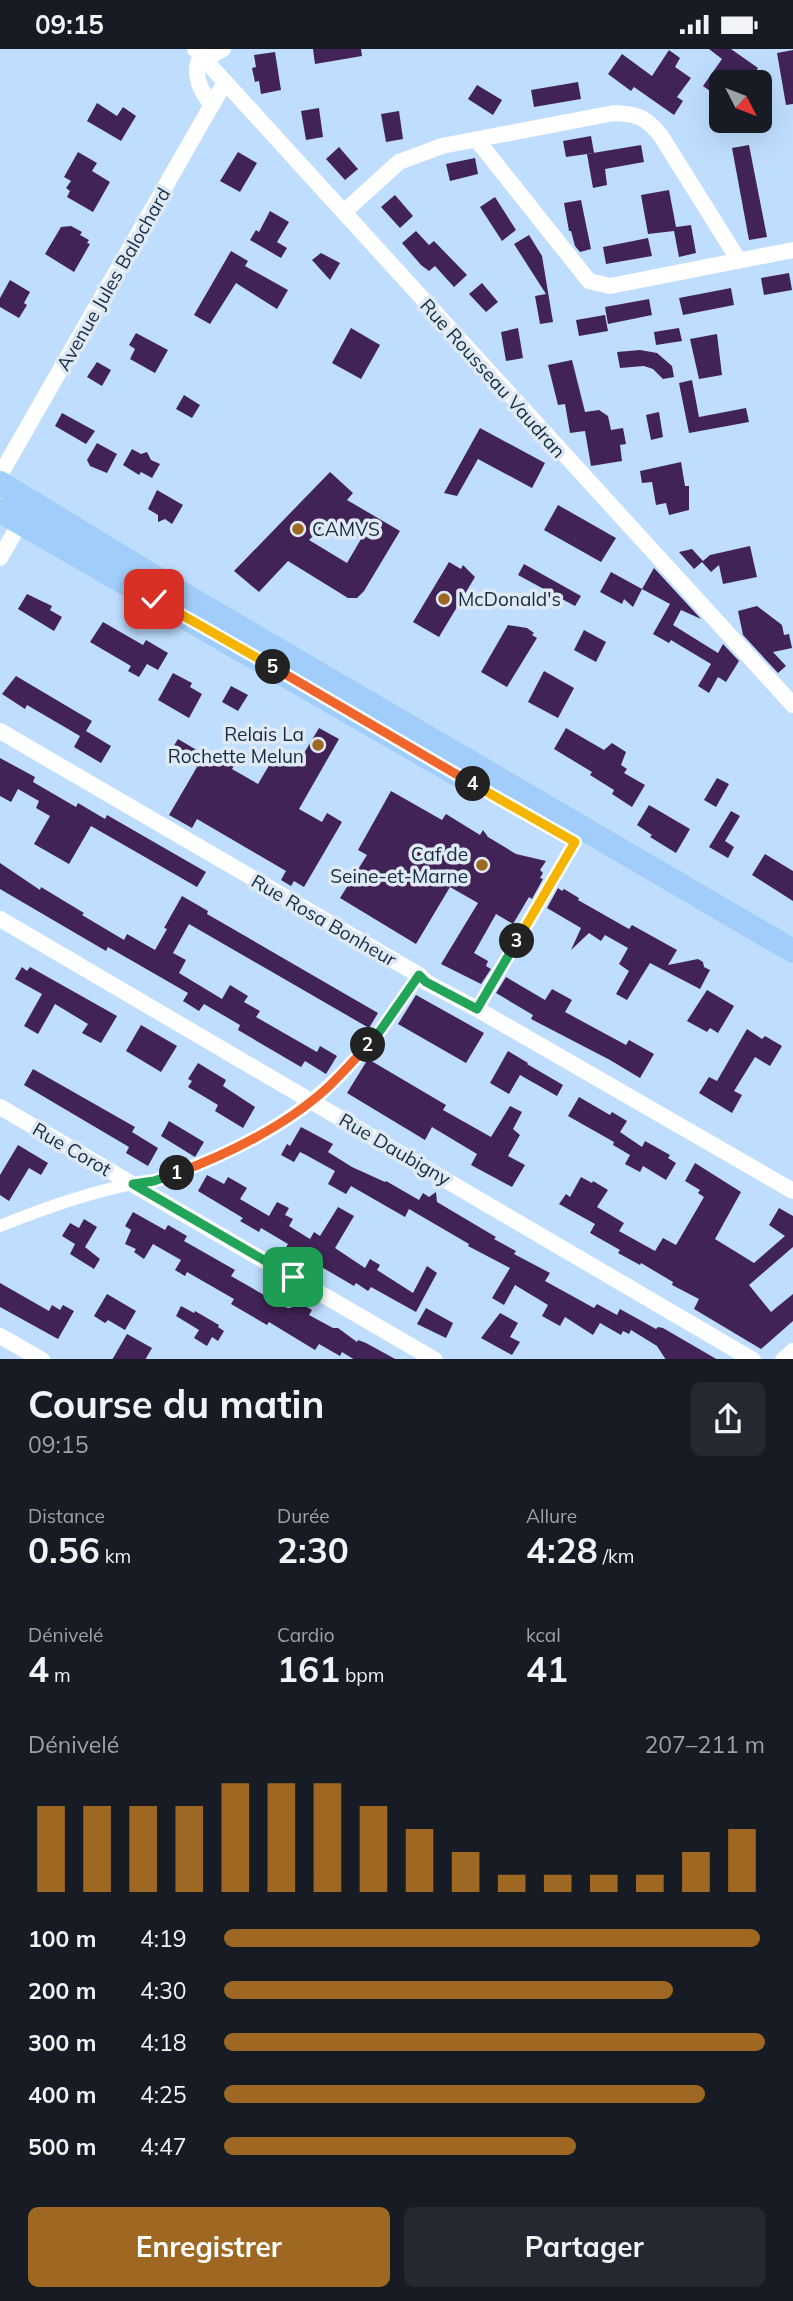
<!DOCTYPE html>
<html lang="fr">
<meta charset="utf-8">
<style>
body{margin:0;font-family:Mulish,sans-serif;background:#242831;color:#f1f3f6;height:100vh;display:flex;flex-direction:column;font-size:26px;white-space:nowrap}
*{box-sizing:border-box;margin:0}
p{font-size:23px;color:#9ea1a6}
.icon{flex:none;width:38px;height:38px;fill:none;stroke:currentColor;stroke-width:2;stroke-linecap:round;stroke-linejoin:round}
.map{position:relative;height:1310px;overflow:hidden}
.sheet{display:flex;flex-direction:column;background:#171b24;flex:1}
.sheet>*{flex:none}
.needle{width:46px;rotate:132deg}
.buttons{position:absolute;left:709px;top:21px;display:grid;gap:14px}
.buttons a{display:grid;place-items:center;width:63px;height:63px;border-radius:10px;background:#171b24;box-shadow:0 7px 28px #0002;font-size:35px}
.pin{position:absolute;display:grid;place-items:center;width:60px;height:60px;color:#fff;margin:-30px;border-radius:14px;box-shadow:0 4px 10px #0006}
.km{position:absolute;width:35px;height:35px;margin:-18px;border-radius:50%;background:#222;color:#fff;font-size:19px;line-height:35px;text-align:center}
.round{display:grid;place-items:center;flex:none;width:74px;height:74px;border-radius:10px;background:#242831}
.overview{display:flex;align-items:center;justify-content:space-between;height:119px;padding:0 28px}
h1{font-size:38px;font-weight:700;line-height:52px}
.figures{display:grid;grid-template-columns:repeat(3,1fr);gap:10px;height:119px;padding:7px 28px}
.figures div{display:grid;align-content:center}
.figures b{font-size:35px;font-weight:700}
.figures small{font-size:19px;font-weight:400}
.figures p{font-size:19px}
.chart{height:196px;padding:14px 28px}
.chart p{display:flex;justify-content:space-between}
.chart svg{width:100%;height:126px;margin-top:7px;stroke:#9e6822;stroke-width:6}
.cta{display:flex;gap:14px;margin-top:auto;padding:14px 28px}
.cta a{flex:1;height:80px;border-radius:10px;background:#9e6822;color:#fff;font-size:28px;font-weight:700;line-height:80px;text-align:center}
.cta a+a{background:#242831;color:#f1f3f6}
ul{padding:0 28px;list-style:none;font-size:23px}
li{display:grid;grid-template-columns:112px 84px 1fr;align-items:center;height:52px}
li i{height:18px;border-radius:9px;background:#9e6822}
.status{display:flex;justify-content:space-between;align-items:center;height:49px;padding:0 35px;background:#171b24;direction:ltr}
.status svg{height:19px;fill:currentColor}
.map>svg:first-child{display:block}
.building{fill:#412357;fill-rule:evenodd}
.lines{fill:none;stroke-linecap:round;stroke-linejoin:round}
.pedestrian{stroke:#fff;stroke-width:12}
.minor{stroke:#fff;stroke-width:16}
.primary{stroke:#a0cdf9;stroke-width:24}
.split-1-casing{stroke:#fff;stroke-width:14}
.split-2-casing{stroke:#fff;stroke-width:14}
.split-3-casing{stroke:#fff;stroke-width:14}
.split-4-casing{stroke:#fff;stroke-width:14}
.split-5-casing{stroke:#fff;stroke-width:14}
.split-6-casing{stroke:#fff;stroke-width:14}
.split-1{stroke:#22a559;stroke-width:9}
.split-2{stroke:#f0652b;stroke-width:9}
.split-3{stroke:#22a559;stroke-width:9}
.split-4{stroke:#f5b400;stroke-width:9}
.split-5{stroke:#f0652b;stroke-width:9}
.split-6{stroke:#f5b400;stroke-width:9}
.poi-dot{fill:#9e6822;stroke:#dee9f4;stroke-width:2.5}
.labels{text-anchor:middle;stroke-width:7;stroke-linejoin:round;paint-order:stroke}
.street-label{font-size:19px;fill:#172c40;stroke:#dee9f4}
.poi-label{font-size:19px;fill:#172c40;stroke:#dee9f4;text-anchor:start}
</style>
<div class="status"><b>09:15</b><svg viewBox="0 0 49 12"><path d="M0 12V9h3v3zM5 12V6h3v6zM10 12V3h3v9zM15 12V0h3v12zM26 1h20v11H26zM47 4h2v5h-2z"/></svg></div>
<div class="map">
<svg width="793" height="1311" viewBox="0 0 793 1311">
<rect width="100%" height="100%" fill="#bfdeff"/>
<!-- building -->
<g class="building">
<path d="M313 0H361L362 7 315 15Z"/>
<path d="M709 0H731L758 19 749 33H721V50L703 37 722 10Z"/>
<path d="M669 1 680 9 675 18 691 29 677 48 683 52 674 66 634 38 631 42 608 25 622 5 652 27Z"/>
<path d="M793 1V55L786 56 777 4Z"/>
<path d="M275 3 281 41 261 45 259 32 255 33 252 19 256 18 254 6Z"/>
<path d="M578 33 581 50 534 58 531 41Z"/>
<path d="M477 36 502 51 493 66 468 50Z"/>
<path d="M97 54 117 67 123 58 136 67 121 92 87 72Z"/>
<path d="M319 59 323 88 306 91 301 62Z"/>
<path d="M399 62 403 90 386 93 381 65Z"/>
<path d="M591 87 594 104 566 108 563 92Z"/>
<path d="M641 96 644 113 605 120 607 136 593 139 587 105Z"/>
<path d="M749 96 767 188 749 191 732 99Z"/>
<path d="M339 98 358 120 345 131 326 110Z"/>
<path d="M78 103 97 114 92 122 110 133 93 163 67 148 70 142 66 139 71 132 64 128Z"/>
<path d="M238 103 257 114 240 143 220 132Z"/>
<path d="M475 109 478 125 450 132 446 115Z"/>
<path d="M669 141 676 178 691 176 696 204 679 208 674 182 648 185 641 146Z"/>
<path d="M395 146 413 167 400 179 381 158Z"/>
<path d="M495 148 516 181 502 192 480 158Z"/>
<path d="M581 151 591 200 580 203 575 197 571 182H569L564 154Z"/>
<path d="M270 162 289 173 277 193 287 199 281 209 250 191 256 181 259 183Z"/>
<path d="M71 177 82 183 80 186 89 191 87 194 90 195 74 223 45 205 61 178Z"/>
<path d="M416 182 429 196 434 192 467 226 454 238 435 217 429 222 421 216 402 194Z"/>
<path d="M529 186 542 207 553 273 540 275 535 247 546 245 514 195Z"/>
<path d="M648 189 652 207 606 215 603 198Z"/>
<path d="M231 202 248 212 245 217 288 241 277 260 236 234 210 275 194 266Z"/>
<path d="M321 204 340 214 330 231 312 211Z"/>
<path d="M789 224 792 241 764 246 761 229Z"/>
<path d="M10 231 30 243 24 254 27 256 19 269 0 258V249Z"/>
<path d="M482 234 498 253 486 263 469 245Z"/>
<path d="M731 239 734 256 683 266 679 249Z"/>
<path d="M649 250 652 266 608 275 605 258Z"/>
<path d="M605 266 608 282 579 287 576 271Z"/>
<path d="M351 279 380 296 361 330 332 314Z"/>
<path d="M518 279 523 309 506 312 501 283Z"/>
<path d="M679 279 682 292 656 296 654 283Z"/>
<path d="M136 284 168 301 155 324 130 310 135 300 129 296Z"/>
<path d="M717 285 722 326 699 330 690 290Z"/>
<path d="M640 301 657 304 672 317 674 328 663 330 653 320 644 317 620 319 617 303Z"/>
<path d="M572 311 585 363 599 361 608 367 611 381 623 379 626 395 620 396 622 412 591 417 585 382 570 384 565 355 558 356 548 316Z"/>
<path d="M97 313 111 321 102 337 87 328Z"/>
<path d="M692 331 699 368 746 359 749 373 689 384 679 334Z"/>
<path d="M184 346 200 356 192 369 176 360Z"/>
<path d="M659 363 663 388 651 391 646 366Z"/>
<path d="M62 364 95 382 86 395 55 377Z"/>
<path d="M480 379 545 414 532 439 478 410 457 447 444 444Z"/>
<path d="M97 394 117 405 107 424 90 417 87 411Z"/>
<path d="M132 400 141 405 147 403 151 411 160 415 152 429 141 423 139 426 123 416Z"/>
<path d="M681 413 685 437H689V461L669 466 666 454 656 456 652 433 642 434 640 422Z"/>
<path d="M330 423 353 444 347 451 400 482 364 542 357 549H348L288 512 259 543 234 522ZM329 471 361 490 347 514 309 491Z"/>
<path d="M157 441 183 456 172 475 165 470 158 473V466L148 460Z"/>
<path d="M558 456 616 489 601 513 544 481Z"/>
<path d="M750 497 757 528 723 535 719 516 711 523 702 513 694 520 679 503 692 500 703 512 710 506Z"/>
<path d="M449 513 461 520 463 516 475 528 439 588 413 573Z"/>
<path d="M524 515 581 547 575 557 518 526Z"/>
<path d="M654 519 701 570 681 561 673 576 718 604 723 595 739 612 726 633 718 628 709 644 698 637 711 615 671 591 669 594 653 585 670 555 642 540Z"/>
<path d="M611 523 642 540 633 558 624 550 622 555 600 543Z"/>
<path d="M27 545 52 557 50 561 62 568 54 582 18 560Z"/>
<path d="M757 557 782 576 784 586 789 585 792 599 773 603 786 617 778 624 743 586 738 562Z"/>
<path d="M103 573 143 596 146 591 168 604 158 621 147 615 139 628 128 622 131 617 90 593Z"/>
<path d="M508 576 527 579 534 584 532 586 537 589 507 638 481 623Z"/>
<path d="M584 581 606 593 596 613 574 601Z"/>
<path d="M544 622 574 639 558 669 528 653Z"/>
<path d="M173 624 192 634 190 638 202 645 189 669 158 651Z"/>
<path d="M16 627 92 672 86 682 111 697 101 714 74 698 80 687 27 656 25 660 2 645Z"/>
<path d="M231 637 248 646 238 662 222 653Z"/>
<path d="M319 679 339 690 299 760 322 773 327 764 342 773 304 838 294 832 291 837 281 831 286 822 197 770 192 779 169 766 197 718 170 703 178 690 217 713 222 703 237 712 232 720 258 735 277 703 297 716Z"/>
<path d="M566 679 604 701 612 694 626 703 621 716 627 720 624 724 645 736 632 758 612 745 614 741 590 726 592 723 554 700Z"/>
<path d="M0 709 35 728 33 733 76 758 78 754 105 770 107 766 206 823 197 838 91 777 69 815 34 795 50 767 36 759 39 752 18 740 11 753 0 747Z"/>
<path d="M717 729 729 735 716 758 704 751Z"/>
<path d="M391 742 442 771 446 765 480 786 483 781 488 788 516 805 546 812 540 821 543 824 540 829 543 830 532 850 529 848 513 875 496 865 474 904 488 912 486 917 491 920 481 935 441 915 478 854 450 838 416 895 340 849 367 806 358 801Z"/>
<path d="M649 756 690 780 676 804 650 788 652 786 637 776Z"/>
<path d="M731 762 740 767 725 792 734 798 728 809 709 798Z"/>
<path d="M765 805 793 822V852L752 826Z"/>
<path d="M0 814 40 841 41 838 84 864 82 866 124 891 127 885 155 901 167 880 164 879 182 847 208 862 207 865 378 964 369 979 189 875 173 904 186 911 179 924 222 950 230 936 248 947 244 953 260 962 256 968 317 1003 320 997 337 1007 326 1025 305 1012 301 1018 238 981 240 976 204 955 199 962 183 952 188 944 108 898 106 902 0 840Z"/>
<path d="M558 839 562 842 564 840 579 849 578 851 629 880 632 876 677 901 668 916 698 910 703 913 704 918 710 921 700 940 650 914 627 951 616 945 629 922 619 915 628 899 605 886 601 892 589 884 571 901 581 879 547 859Z"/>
<path d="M22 918 27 922 30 918 117 967 101 994 82 984 88 975 55 955 38 985 24 977 42 945 15 930Z"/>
<path d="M506 928 545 951 552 940 572 951 565 963 626 996 629 991 654 1005 640 1029 610 1011 531 970 533 966 496 944Z"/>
<path d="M707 941 734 957 718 984 710 979 707 983 687 972Z"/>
<path d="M416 946 484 984 466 1014 398 975Z"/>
<path d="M141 976 177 997 161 1023 126 1002Z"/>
<path d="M747 980 762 990 765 987 782 997 770 1017 755 1008 734 1042 742 1046 732 1064 699 1044 709 1028 717 1032Z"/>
<path d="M508 1002 528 1014 527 1015 563 1036 557 1047 520 1026 509 1045 490 1034Z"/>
<path d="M368 1010 446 1056 443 1061 491 1088 510 1057 522 1063 513 1080 520 1086 508 1107 525 1116 512 1138 471 1116 477 1105 432 1078 425 1091 347 1044Z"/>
<path d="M198 1014 226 1031 223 1037 255 1058 243 1079 215 1062 218 1056 188 1038 192 1032 188 1030Z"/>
<path d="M33 1020 135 1078 132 1083 158 1099 148 1117 126 1104 129 1098 24 1036Z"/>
<path d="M579 1048 610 1066 612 1063 627 1072 620 1083 642 1098 645 1092 670 1106 668 1109 676 1114 666 1131 643 1117 640 1123 625 1115 630 1106 613 1096 614 1093 568 1067Z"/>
<path d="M169 1072 204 1093 195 1108 161 1087Z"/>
<path d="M301 1078 333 1095 328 1103 352 1118 385 1133 386 1132 419 1151 423 1144 429 1148 436 1143 437 1153 496 1188 494 1190 516 1202 514 1205 550 1224 545 1232 594 1259 597 1255 617 1266 620 1260 656 1280 658 1278 663 1279 718 1311H666L657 1297 631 1281 629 1285 623 1282 621 1286 600 1274 593 1286 565 1268 560 1277 542 1267 548 1256 515 1236 504 1256 492 1249 510 1219 468 1197 469 1195 409 1160 405 1168 351 1137 346 1145 328 1135 335 1122 306 1106 300 1103 294 1113 281 1106 287 1095 290 1097Z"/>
<path d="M18 1096 48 1114 41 1126 29 1119 9 1152 0 1146V1126Z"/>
<path d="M695 1114 741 1143 715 1190 754 1214 785 1187 769 1176 779 1159 793 1167V1198L749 1236 771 1263 793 1245V1272L761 1300 694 1260 699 1250 672 1236 673 1233 641 1214 640 1216 618 1204 620 1201 590 1184 595 1175 559 1155 566 1145 570 1148 581 1128 592 1134 593 1132 608 1141 597 1158 624 1174 619 1182 655 1202 663 1189 676 1196 704 1148 698 1144 700 1141 685 1132Z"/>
<path d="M207 1126 224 1135 228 1128 247 1139 240 1150 269 1167 277 1153 289 1159 285 1166 293 1170 289 1177 310 1190 314 1183 320 1187 338 1158 354 1167 335 1199 365 1219 370 1210 380 1216 377 1221 413 1244 427 1217 437 1224 416 1263 371 1238 368 1242 356 1234 354 1237 301 1206 300 1208 285 1200 288 1195 261 1179 259 1183 240 1172 243 1169 198 1142Z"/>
<path d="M133 1163 165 1181 168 1176 187 1187 184 1192 235 1221 231 1227 287 1259H291L295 1251 312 1261 309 1266 333 1279H338L357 1293 358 1291 366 1294 397 1311H355L342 1303 340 1307 319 1295 315 1301 269 1273 267 1276 231 1255 234 1250 187 1223 185 1227 175 1221 181 1211 153 1195 144 1210 134 1203 136 1200 125 1195 131 1181 125 1177Z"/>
<path d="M84 1170 97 1178 85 1198 100 1210 94 1220 70 1205 75 1195 62 1187 70 1174 79 1179Z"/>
<path d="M0 1234 49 1262 52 1256 60 1261 63 1256 74 1262 58 1290 0 1258Z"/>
<path d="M107 1245 136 1262 125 1281 108 1271 105 1274 94 1267Z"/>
<path d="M181 1257 194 1264 195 1262 219 1276 218 1278 224 1282 218 1292 212 1288 207 1297 194 1289 199 1281 176 1267Z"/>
<path d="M426 1259 453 1274 446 1289 417 1275Z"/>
<path d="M500 1264 518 1274 510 1288 520 1293 512 1306 481 1289Z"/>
<path d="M127 1285 152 1299 145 1311H112Z"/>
</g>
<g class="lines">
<!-- pedestrian -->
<g class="pedestrian">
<path d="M477 960 575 793"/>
<path d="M0 1177C42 1160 86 1144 132 1135 138 1134 146 1134 153 1133 168 1129 183 1122 198 1116 292 1080 366 1012 419 926"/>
</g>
<!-- minor -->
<g class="minor">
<path d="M195 0 793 656"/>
<path d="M212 56C202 44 194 30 198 14L223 0"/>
<path d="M477 91 589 232 610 237 793 201"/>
<path d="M344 163 399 113 442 97 614 64C638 65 646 68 661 87L738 210"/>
<path d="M0 426 225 33"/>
<path d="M0 509 25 465"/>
<path d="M0 682 419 926 426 933 477 960 793 1142"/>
<path d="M0 870 753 1311"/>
<path d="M0 1058 435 1311"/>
<path d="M0 1287 42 1311"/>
<path d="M783 1311 793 1302"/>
</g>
<!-- primary -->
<g class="primary">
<path d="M0 434 179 543 793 902"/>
<path d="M0 462 462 728"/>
</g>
</g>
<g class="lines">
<!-- split-1 casing -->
<g class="split-1-casing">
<path id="split-1" d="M177 1124 154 1132 133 1135 293 1228"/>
</g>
<!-- split-2 casing -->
<g class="split-2-casing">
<path id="split-2" d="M177 1124C228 1105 287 1076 327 1039 341 1026 355 1010 368 996"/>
</g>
<!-- split-3 casing -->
<g class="split-3-casing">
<path id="split-3" d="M368 996 380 982 419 926 426 933 477 960 517 892"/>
</g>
<!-- split-4 casing -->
<g class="split-4-casing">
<path id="split-4" d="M473 735 575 793 517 892"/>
</g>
<!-- split-5 casing -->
<g class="split-5-casing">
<path id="split-5" d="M273 618 473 735"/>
</g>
<!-- split-6 casing -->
<g class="split-6-casing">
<path id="split-6" d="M154 550 273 618"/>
</g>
<!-- split-1 -->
<use href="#split-1" class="split-1"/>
<!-- split-2 -->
<use href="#split-2" class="split-2"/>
<!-- split-3 -->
<use href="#split-3" class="split-3"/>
<!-- split-4 -->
<use href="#split-4" class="split-4"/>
<!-- split-5 -->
<use href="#split-5" class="split-5"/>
<!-- split-6 -->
<use href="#split-6" class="split-6"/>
</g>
<!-- markers -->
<g class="poi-dot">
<circle cx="298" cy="480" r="7"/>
<circle cx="444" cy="550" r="7"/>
<circle cx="318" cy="696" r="7"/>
<circle cx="482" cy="816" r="7"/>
</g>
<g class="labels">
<!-- street labels -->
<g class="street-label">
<text transform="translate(113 230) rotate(-60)" y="7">Avenue Jules Balochard</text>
<text transform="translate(493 329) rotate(48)" y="7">Rue Rousseau Vaudran</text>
<text transform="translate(324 871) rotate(30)" y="7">Rue Rosa Bonheur</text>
<text transform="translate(72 1100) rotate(30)" y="7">Rue Corot</text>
<text transform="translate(395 1100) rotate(30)" y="7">Rue Daubigny</text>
</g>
<!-- poi labels -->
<g class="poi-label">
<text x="312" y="487">CAMVS</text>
<text x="458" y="557">McDonald's</text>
<text x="304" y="692" text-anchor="end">Relais La<tspan x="304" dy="22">Rochette Melun</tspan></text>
<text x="468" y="812" text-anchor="end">Caf de<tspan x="468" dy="22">Seine-et-Marne</tspan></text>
</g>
</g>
</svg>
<div class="buttons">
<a><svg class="needle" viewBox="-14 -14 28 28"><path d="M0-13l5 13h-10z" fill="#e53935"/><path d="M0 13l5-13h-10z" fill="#9ea1a6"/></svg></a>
</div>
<div class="pin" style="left:293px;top:1228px;background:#1e9e55"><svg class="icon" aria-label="arrive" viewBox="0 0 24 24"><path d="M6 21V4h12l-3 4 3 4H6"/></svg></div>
<div class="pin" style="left:154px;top:550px;background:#d93025"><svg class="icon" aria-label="check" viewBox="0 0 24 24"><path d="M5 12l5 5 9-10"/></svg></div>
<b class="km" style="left:177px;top:1124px">1</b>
<b class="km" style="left:368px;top:996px">2</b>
<b class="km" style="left:517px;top:892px">3</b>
<b class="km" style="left:473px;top:735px">4</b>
<b class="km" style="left:273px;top:618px">5</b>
</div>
<section class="sheet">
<div class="overview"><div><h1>Course du matin</h1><p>09:15</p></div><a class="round"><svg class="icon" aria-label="share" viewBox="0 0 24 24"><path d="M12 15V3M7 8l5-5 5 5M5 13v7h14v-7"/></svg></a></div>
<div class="figures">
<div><p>Distance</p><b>0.56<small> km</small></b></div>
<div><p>Durée</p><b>2:30</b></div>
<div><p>Allure</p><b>4:28<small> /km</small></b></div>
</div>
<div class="figures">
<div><p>Dénivelé</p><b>4<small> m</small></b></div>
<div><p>Cardio</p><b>161<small> bpm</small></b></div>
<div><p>kcal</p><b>41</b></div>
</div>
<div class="chart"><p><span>Dénivelé</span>207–211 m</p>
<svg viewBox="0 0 160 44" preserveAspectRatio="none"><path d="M5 44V14M15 44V14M25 44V14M35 44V14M45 44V6M55 44V6M65 44V6M75 44V14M85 44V22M95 44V30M105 44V38M115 44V38M125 44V38M135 44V38M145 44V30M155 44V22"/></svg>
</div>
<ul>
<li><b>100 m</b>4:19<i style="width:99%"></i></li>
<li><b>200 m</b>4:30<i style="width:83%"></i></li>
<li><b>300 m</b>4:18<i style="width:100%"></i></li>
<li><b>400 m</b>4:25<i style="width:89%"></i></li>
<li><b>500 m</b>4:47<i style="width:65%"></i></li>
</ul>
<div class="cta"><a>Enregistrer</a><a>Partager</a></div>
</section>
